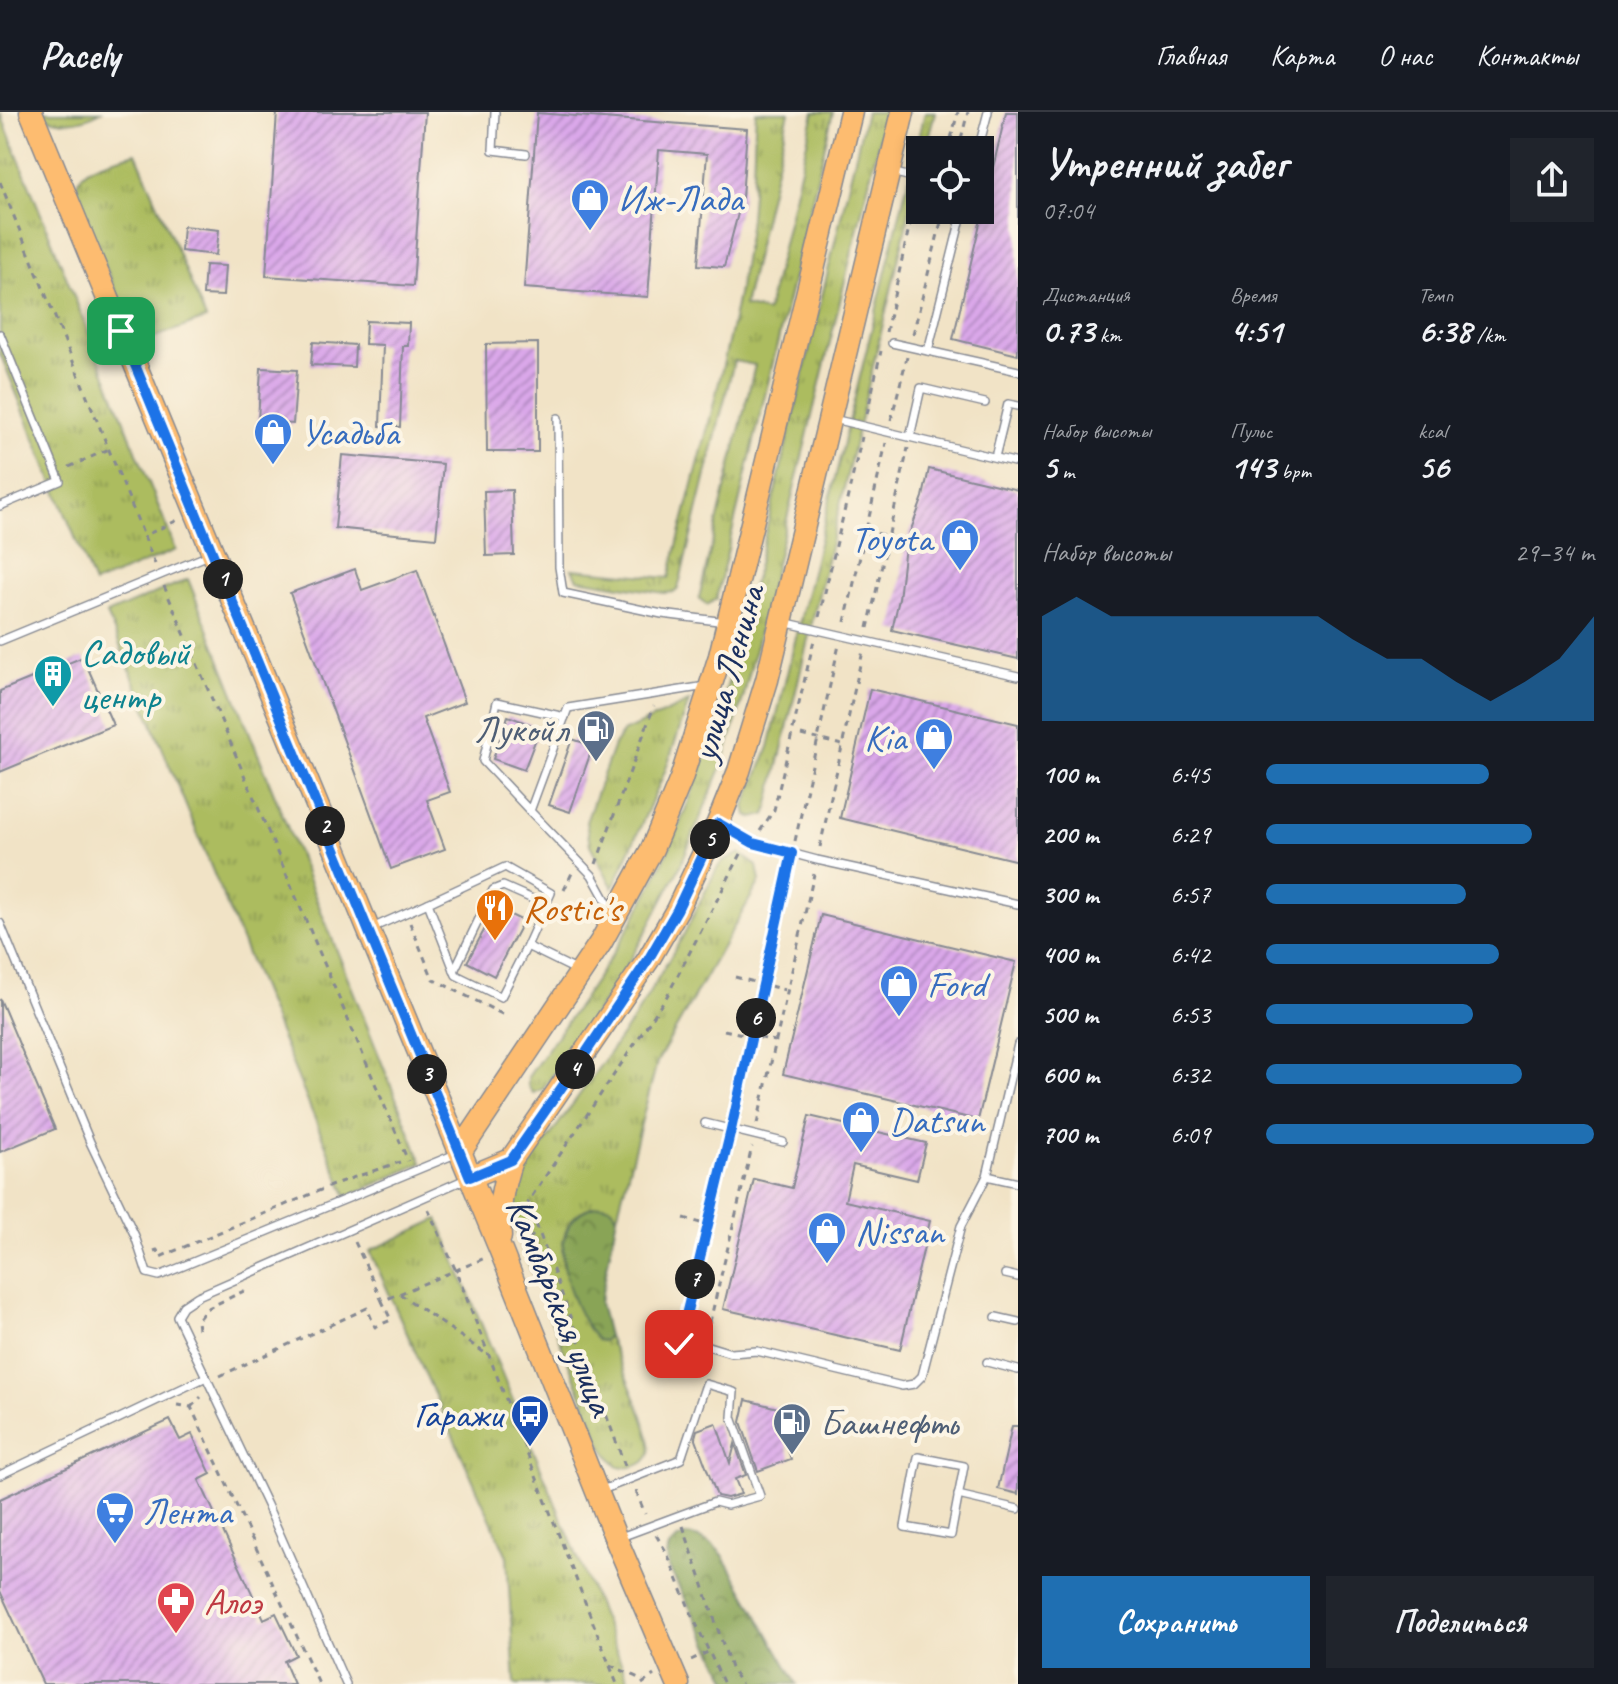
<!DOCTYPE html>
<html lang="ru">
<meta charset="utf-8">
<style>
body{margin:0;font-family:Caveat,sans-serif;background:#20242c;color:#f1f3f6;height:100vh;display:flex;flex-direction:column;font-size:30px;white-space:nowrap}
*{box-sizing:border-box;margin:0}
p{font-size:26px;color:#9ea1a6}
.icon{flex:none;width:44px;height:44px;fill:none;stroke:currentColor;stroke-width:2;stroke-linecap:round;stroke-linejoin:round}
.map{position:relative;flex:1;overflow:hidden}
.side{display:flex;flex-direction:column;background:#171b24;width:600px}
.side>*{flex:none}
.controls{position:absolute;left:906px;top:24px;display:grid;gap:16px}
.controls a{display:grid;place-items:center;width:88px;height:88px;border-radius:0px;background:#171b24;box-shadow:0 4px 12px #0003;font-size:40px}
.pin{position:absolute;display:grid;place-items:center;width:68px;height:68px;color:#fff;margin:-34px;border-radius:16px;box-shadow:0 4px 12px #0006}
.km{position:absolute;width:40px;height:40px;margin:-20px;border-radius:50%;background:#222;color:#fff;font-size:22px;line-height:40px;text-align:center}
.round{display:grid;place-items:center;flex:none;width:84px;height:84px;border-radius:0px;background:#20242c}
.overview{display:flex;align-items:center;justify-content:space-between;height:136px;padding:0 24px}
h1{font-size:44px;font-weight:800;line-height:60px}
.figures{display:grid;grid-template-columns:repeat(3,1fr);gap:12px;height:136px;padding:8px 24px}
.figures div{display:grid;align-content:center}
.figures b{font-size:34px;font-weight:800}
.figures small{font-size:22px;font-weight:400}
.figures p{font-size:22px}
.chart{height:224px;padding:16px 24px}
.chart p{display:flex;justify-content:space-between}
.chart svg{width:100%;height:144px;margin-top:8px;fill:#1f6fb2;opacity:.7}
.primary-button{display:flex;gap:16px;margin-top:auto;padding:16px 24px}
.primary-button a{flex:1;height:92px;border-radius:0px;background:#1f6fb2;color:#fff;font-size:32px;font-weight:800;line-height:92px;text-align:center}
.primary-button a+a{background:#20242c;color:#f1f3f6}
ul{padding:0 24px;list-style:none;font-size:26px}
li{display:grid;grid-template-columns:128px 96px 1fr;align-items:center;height:60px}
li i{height:20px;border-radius:10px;background:#1f6fb2}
header{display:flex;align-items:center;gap:48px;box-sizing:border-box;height:112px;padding:0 40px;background:#171b24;border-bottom:2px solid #363941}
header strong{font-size:38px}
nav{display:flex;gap:44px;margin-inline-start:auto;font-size:28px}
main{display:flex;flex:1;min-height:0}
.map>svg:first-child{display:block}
.grass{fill:url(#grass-tufts);stroke:#64765e;stroke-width:2}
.forest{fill:url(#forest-crowns);stroke:#526a5a;stroke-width:2}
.building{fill:url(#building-hatch)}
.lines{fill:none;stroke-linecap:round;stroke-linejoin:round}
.service-casing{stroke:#868992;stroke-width:10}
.primary-casing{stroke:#868992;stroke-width:25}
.path{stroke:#868992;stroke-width:3;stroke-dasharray:6 6;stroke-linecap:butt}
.service{stroke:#fff;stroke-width:7}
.primary{stroke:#fdbc6f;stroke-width:22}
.route-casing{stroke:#fff;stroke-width:16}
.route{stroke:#1a73e8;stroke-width:10}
.labels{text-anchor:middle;stroke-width:8;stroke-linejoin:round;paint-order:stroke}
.shop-label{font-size:38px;fill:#366cbe;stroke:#fcf5e5;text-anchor:start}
.culture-label{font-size:38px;fill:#0d838f;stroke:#fcf5e5;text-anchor:start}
.street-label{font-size:38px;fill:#1b2f5e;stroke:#fcf5e5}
.service-label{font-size:38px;fill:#4e5e75;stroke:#fcf5e5;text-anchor:end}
.food-label{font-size:38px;fill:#c56008;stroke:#fcf5e5;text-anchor:start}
.transit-label{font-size:38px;fill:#164399;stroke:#fcf5e5;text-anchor:end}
.health-label{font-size:38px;fill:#be3a42;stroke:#fcf5e5;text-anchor:start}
</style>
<header>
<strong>Pacely</strong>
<nav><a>Главная</a><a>Карта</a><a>О нас</a><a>Контакты</a></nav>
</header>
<main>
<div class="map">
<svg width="1018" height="1572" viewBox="0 0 1018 1572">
<defs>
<pattern id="grass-tufts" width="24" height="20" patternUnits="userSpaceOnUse" patternTransform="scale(2)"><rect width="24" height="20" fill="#acbc5f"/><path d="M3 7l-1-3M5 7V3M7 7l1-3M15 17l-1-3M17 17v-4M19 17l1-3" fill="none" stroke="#8b9952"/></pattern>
<pattern id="forest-crowns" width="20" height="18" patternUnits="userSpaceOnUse" patternTransform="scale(2)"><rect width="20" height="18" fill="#89a456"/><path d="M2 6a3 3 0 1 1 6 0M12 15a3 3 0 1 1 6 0" fill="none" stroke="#6f864a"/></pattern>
<pattern id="building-hatch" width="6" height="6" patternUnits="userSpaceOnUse" patternTransform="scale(2)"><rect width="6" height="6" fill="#daa7e9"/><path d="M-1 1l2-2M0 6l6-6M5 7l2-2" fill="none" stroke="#b088c0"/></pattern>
</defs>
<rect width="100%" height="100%" fill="#fcf5e5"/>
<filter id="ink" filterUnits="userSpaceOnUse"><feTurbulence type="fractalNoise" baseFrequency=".0125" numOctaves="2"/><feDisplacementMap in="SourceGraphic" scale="16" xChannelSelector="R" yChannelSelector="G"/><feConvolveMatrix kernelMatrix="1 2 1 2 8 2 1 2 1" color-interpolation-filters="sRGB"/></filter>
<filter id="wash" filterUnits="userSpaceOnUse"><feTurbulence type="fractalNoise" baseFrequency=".006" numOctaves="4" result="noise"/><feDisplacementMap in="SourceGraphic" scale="32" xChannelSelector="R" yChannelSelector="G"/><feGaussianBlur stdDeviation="1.8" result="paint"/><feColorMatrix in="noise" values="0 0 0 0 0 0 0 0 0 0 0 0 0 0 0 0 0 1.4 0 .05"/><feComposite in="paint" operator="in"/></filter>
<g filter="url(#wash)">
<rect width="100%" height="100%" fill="#f1e3c6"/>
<!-- grass -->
<g class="grass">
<path d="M0 0 176 438 94 472 0 241Z"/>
<path d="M43 0H101C83 10 64 13 45 5Z"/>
<path d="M756 0H789L744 194 767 200 814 0H833L716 487 707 493 699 486 755 253 734 249 678 477 675 480 664 481 578 467 572 457 669 466C697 352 732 238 748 122 754 82 753 40 756 0Z"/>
<path d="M866 0H886L744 583 722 654 678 759 647 818 621 864 543 977 533 981 528 974V965C572 902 619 840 653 771 693 690 720 606 742 519Z"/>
<path d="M925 0H935L925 38H920V56L768 696 765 703 754 706 747 703 745 694 769 635Z"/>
<path d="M136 41 206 207 147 228 134 222 75 83C75 51 111 49 136 41Z"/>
<path d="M188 467 422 1051 347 1085 107 502Z"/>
<path d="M689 590 664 662 613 776 590 733 586 710 614 633 623 620Z"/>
<path d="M740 741 757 754 760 769 657 950 617 1104 611 1095C605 1095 597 1093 592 1095 564 1102 558 1135 565 1158 567 1168 573 1179 577 1188 582 1202 587 1216 597 1228L603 1229 608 1224C617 1245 655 1324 650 1341 645 1355 631 1356 618 1355L603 1336 517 1123 514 1086 530 1052 635 905 684 822 716 758 721 751Z"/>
<path d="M438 1107 630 1572H515L507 1444 370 1139Z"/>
</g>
<!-- forest -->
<g class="forest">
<path d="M602 1093 611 1095 617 1104 600 1191 608 1224 603 1229 597 1228C569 1196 535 1102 602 1093Z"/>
<path d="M687 1423C704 1426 712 1431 723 1443L797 1572H730L668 1454C665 1436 670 1429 687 1423Z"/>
</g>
<g id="blocks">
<!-- building -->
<g class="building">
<path d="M277 0H425L413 174 266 164Z"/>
<path d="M1006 0H1018V243L953 227Z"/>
<path d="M537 1 747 17 742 86 724 155 698 153 707 42 659 38 648 185 524 176Z"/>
<path d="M183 114 219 118 216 143 181 139Z"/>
<path d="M205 153 225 154 223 184 203 183Z"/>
<path d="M366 209 409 211 408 234H403L400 315 380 314 383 233 365 232Z"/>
<path d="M313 230 355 233 354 255 311 253Z"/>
<path d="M538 231V340H487L486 232Z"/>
<path d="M261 256 297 258 293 312 258 309Z"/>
<path d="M342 343 443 352 436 426 335 416Z"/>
<path d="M929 357 1018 378V547L892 518 899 487 905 434 923 385Z"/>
<path d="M512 378 514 443 486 444 484 379Z"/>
<path d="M355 457 362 478 417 458 465 590 423 606 450 680 427 688 445 737 391 757 290 481Z"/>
<path d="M83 545 113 613 0 660V579Z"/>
<path d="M870 577 1018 612V749L840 706Z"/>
<path d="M508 604 540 616 524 658 493 647Z"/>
<path d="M572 627 593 634 570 700 549 693Z"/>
<path d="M496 796 523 809 494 864 467 850Z"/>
<path d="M821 803 1016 850 978 1008 783 962Z"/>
<path d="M0 887 55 1017 0 1040Z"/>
<path d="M809 1004 926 1031 917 1068 853 1053 845 1089 930 1109 900 1238 723 1197 754 1067 792 1076Z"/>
<path d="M746 1288 794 1300 786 1332 791 1347 758 1359 741 1310Z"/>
<path d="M170 1308 180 1328 192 1322 211 1362 199 1368 264 1507 276 1501 296 1543 284 1549 294 1572H43L0 1479V1387Z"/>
<path d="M716 1311 730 1351 735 1332 746 1363 735 1367 741 1382 727 1386 717 1384 695 1325 697 1318Z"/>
<path d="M1012 1314H1018V1382L998 1377Z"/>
</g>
</g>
</g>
<g filter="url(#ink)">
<use href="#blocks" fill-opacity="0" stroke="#868992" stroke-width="2"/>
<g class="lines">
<!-- service casing -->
<g class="service-casing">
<g id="service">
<path d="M495 0 493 38 526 42"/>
<path d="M978 38 988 0"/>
<path d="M891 60 920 67"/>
<path d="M0 222 60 369 0 394"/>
<path d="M892 231 1018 259"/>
<path d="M928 239 963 98"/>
<path d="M558 306 559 455 563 481 662 502 726 510"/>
<path d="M833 307 1018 351"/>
<path d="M910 325 921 276 985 291"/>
<path d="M995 345 1008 292 1018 294"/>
<path d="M783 510 1018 564"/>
<path d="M0 529 209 443"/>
<path d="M530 699 483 649 497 590 565 605"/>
<path d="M720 712 753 731 817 748 1018 792"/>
<path d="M612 799 592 763 530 699 568 596 706 574"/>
<path d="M0 811 90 1030 135 1124 147 1161 159 1164 458 1041"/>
<path d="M372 816 428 791"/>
<path d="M527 834 501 885 456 863 428 791 505 755 551 781 527 834 576 858"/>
<path d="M454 859 493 778 503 774 546 793"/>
<path d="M705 1011 783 1030"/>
<path d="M987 1064 1018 1071"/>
<path d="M1005 1162 1018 1165"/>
<path d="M996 1205 1018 1210"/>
<path d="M657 1228 705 1233 731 1241 757 1239 902 1274 914 1272 922 1264 961 1114 987 1064 1018 932"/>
<path d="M987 1250 1018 1258"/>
<path d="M918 1345 964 1354 951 1423 905 1415Z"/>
<path d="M0 1363 204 1266"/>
<path d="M602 1378 681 1347 706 1272 734 1280 732 1305 760 1384 727 1393 715 1390 618 1426"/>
<path d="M958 1383 1018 1397"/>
<path d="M346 1572 267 1393 177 1204 183 1194 198 1184 468 1066"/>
</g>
</g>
<!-- primary casing -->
<g class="primary-casing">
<g id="primary">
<path d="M31 0 501 1139 616 1427 678 1572"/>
<path d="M460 1040 601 830 652 737 681 667 720 544 851 0"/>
<path d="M470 1065 511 1048 648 848 677 798 718 711 739 659 767 568 903 0"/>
<path d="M500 1125C498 1097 502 1075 511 1048"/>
</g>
</g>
<!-- path -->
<g class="path">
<path d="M948 38 958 0"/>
<path d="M958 38 968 0"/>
<path d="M0 70 144 424"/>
<path d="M886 220 910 111 920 85"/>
<path d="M913 222 944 98"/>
<path d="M867 302 881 239"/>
<path d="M891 308 907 245"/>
<path d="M69 355 109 337"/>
<path d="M865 419 888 424"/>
<path d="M155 452 144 424 178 408"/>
<path d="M164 474 408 1049"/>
<path d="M819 505 862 325"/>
<path d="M845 510 886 331"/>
<path d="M868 516 908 336"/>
<path d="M801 623 842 633"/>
<path d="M760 719 774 698 814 528"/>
<path d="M795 729 839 533"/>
<path d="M820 735 863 539"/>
<path d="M596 752 654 594"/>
<path d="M564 778 573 759"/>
<path d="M410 811 433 867 502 902 505 897"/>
<path d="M735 865 785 878"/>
<path d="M724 918 775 929"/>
<path d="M733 1006 789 752"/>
<path d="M757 1012 814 762"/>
<path d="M428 1097 456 1159 617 1572"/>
<path d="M684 1106 707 1113"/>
<path d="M355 1130 382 1189 485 1146"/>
<path d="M517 1131 539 1121"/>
<path d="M154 1139 157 1138 160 1145 340 1070 400 1050"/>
<path d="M400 1182 489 1244"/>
<path d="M198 1217 197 1209 206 1197 246 1178"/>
<path d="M682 1220 728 1029"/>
<path d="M707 1222 752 1035"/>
<path d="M220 1264 367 1196 375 1215 391 1208 382 1189"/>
<path d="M177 1293 191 1295 319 1572"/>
<path d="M191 1295 201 1285"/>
<path d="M625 1354 528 1090 667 884 742 740"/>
<path d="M636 1379 645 1402"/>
<path d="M683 1414 731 1556 741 1572"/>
<path d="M656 1423 667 1441 692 1503 724 1572"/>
<path d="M691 1548 708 1540"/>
<path d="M610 1553 643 1568"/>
<path d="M642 1572 654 1563"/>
</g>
<!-- service -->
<use href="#service" class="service"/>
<!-- primary -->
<use href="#primary" class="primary"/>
</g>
</g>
<g class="lines" filter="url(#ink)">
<!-- route casing -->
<g class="route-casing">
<path id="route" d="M121 219 470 1065 511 1048 585 942 648 848 677 798 718 711 753 731 792 741 731 1018 679 1232"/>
</g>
<!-- route -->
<use href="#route" class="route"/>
</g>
<!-- icons -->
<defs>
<g id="shop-pin" transform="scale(2)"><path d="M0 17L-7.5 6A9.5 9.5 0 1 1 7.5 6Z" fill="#3f7fe0" stroke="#fcf5e5"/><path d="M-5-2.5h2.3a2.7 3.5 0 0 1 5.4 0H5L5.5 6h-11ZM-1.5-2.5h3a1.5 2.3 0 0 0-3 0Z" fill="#fff"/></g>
<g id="building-pin" transform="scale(2)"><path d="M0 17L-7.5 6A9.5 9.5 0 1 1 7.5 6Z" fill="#0f9aa8" stroke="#fcf5e5"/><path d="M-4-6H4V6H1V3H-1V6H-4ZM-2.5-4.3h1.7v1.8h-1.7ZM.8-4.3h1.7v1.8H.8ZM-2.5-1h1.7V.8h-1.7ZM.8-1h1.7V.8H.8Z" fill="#fff"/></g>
<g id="fuel-pin" transform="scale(2)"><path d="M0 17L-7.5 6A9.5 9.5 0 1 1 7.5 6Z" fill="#5c6f8a" stroke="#fcf5e5"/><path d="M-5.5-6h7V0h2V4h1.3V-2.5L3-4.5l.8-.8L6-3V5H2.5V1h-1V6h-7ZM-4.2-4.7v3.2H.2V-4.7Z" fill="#fff"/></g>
<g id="restaurant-pin" transform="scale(2)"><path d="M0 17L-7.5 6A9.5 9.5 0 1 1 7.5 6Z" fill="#e8710a" stroke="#fcf5e5"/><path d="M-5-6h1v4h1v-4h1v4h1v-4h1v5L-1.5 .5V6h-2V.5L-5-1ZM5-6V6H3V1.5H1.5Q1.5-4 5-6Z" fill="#fff"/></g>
<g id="bus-pin" transform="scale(2)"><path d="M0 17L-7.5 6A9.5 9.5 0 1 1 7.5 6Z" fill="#1a4fb4" stroke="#fcf5e5"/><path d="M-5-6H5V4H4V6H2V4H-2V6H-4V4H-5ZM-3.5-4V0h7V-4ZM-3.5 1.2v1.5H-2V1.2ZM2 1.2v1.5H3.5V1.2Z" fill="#fff"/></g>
<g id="supermarket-pin" transform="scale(2)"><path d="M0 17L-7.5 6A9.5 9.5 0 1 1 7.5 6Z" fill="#3f7fe0" stroke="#fcf5e5"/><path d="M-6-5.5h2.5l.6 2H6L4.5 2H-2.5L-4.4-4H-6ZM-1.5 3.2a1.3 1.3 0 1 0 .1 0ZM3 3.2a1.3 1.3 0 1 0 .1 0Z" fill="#fff"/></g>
<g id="pharmacy-pin" transform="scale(2)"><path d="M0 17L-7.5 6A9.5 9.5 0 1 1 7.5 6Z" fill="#e0444e" stroke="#fcf5e5"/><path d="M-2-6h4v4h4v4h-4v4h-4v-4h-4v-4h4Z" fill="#fff"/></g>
</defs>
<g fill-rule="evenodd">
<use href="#shop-pin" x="590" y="86"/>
<use href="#shop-pin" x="273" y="320"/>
<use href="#shop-pin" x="960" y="426"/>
<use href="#building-pin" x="53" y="562"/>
<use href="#fuel-pin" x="596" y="617"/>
<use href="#shop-pin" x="934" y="625"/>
<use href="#restaurant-pin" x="495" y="796"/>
<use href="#shop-pin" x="899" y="872"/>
<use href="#shop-pin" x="861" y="1008"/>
<use href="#shop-pin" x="827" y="1119"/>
<use href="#bus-pin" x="530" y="1302"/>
<use href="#fuel-pin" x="792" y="1310"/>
<use href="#supermarket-pin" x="115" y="1399"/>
<use href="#pharmacy-pin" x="176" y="1489"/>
</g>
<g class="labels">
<!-- shop labels -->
<g class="shop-label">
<text x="618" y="99">Иж-Лада</text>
<text x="301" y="333">Усадьба</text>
<text x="932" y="439" text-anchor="end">Toyota</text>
<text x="906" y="638" text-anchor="end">Kia</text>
<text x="927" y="885">Ford</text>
<text x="889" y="1021">Datsun</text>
<text x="855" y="1132">Nissan</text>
<text x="143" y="1412">Лента</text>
</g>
<!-- culture labels -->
<g class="culture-label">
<text x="81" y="553">Садовый<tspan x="81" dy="44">центр</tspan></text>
</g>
<!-- street labels -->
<g class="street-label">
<text transform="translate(727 561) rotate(-74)" y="13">улица Ленина</text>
<text transform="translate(561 1194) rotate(68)" y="13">Камбарская улица</text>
</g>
<!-- service labels -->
<g class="service-label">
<text x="568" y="630">Лукойл</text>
<text x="820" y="1323" text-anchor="start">Башнефть</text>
</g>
<!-- food labels -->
<g class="food-label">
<text x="523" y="809">Rostic's</text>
</g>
<!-- transit labels -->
<g class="transit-label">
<text x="502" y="1315">Гаражи</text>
</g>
<!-- health labels -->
<g class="health-label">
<text x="204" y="1502">Алоэ</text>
</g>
</g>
</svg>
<div class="controls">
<a><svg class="icon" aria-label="locate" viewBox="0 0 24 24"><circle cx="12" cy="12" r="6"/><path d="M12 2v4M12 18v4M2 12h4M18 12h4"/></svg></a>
</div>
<div class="pin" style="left:121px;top:219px;background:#1e9e55"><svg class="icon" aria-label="arrive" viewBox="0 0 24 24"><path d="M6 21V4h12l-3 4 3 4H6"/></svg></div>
<div class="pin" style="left:679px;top:1232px;background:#d93025"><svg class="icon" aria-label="check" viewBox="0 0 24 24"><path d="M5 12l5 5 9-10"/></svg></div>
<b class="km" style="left:223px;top:467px">1</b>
<b class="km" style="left:325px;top:714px">2</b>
<b class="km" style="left:427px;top:962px">3</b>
<b class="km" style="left:575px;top:957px">4</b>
<b class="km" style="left:710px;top:727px">5</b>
<b class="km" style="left:756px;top:906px">6</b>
<b class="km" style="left:695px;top:1167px">7</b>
</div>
<section class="side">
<div class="overview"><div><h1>Утренний забег</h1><p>07:04</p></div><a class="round"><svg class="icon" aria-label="share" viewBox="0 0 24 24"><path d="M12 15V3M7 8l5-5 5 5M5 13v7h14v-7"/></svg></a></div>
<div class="figures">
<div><p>Дистанция</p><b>0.73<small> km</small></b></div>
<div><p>Время</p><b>4:51</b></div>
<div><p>Темп</p><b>6:38<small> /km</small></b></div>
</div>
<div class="figures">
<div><p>Набор высоты</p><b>5<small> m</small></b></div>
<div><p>Пульс</p><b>143<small> bpm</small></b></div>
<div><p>kcal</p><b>56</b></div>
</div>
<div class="chart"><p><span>Набор высоты</span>29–34 m</p>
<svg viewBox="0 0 160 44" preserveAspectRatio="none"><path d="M0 44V12L10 6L20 12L30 12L40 12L50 12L60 12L70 12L80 12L90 19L100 25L110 25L120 32L130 38L140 32L150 25L160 12V44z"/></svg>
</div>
<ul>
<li><b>100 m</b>6:45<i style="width:68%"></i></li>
<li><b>200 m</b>6:29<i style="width:81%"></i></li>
<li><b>300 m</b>6:57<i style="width:61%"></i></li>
<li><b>400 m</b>6:42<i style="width:71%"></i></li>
<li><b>500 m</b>6:53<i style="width:63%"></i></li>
<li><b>600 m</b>6:32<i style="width:78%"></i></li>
<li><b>700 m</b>6:09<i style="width:100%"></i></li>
</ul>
<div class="primary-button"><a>Сохранить</a><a>Поделиться</a></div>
</section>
</main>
